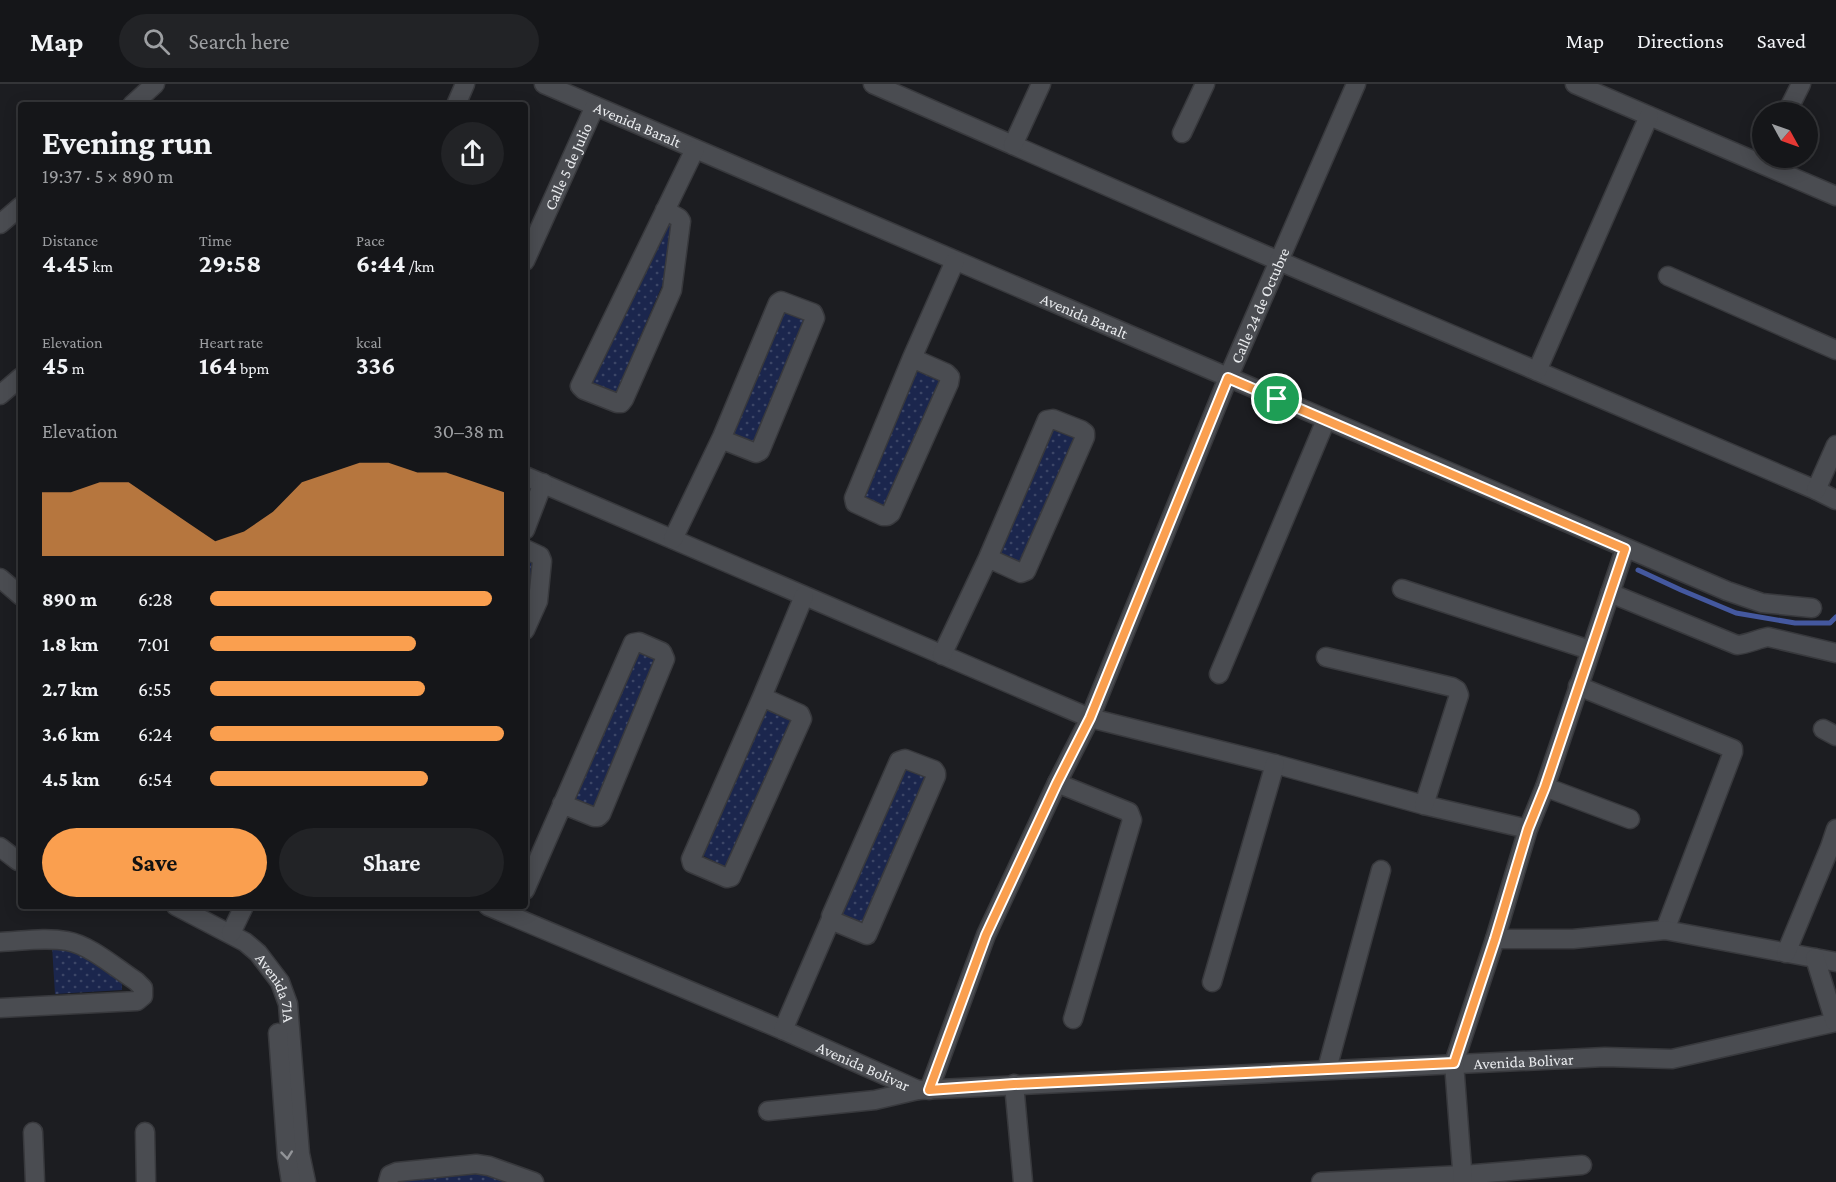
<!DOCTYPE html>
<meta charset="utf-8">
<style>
body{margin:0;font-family:"Crimson Pro",serif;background:#222326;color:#f1f3f6;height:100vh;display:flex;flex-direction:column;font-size:22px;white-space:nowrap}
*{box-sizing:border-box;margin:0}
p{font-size:20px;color:#9d9fa2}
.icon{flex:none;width:33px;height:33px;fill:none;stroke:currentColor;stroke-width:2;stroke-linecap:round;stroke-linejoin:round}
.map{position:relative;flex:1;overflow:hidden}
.panel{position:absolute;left:18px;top:18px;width:510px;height:807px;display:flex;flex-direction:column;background:#151619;border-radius:6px;box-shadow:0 3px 15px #0003,0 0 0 2px #343538}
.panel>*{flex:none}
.needle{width:39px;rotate:130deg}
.controls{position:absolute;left:1752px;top:18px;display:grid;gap:12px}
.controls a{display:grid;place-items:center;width:66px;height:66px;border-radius:50%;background:#151619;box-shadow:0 3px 15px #0003,0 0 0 2px #343538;font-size:30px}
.pin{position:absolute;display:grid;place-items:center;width:51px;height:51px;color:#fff;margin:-26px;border:3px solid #fff;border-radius:50%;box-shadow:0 2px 6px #0007}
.round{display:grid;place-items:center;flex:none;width:63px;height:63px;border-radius:32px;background:#222326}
.headline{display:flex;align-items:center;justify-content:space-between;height:102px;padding:0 24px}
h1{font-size:33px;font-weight:700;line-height:45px}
.stats{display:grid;grid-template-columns:repeat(3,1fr);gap:9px;height:102px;padding:6px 24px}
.stats div{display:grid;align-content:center}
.stats b{font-size:26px;font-weight:700}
.stats small{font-size:16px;font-weight:400}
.stats p{font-size:16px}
.chart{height:168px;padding:12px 24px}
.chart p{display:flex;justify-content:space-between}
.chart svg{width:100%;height:108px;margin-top:6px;fill:#fa9f4f;opacity:.7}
.cta{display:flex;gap:12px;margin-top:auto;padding:12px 24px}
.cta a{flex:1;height:69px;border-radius:36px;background:#fa9f4f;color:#111;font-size:24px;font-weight:700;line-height:69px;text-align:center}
.cta a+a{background:#222326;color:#f1f3f6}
ul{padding:0 24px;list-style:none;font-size:20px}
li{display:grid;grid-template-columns:96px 72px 1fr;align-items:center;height:45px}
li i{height:15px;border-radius:8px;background:#fa9f4f}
header{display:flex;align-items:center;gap:36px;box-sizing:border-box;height:84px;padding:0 30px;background:#151619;border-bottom:2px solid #343538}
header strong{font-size:28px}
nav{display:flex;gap:33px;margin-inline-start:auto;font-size:21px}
.search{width:420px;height:54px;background:#222326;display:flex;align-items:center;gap:15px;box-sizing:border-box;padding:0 21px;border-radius:33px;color:#9d9fa2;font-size:22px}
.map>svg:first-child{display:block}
.green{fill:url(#green-dots)}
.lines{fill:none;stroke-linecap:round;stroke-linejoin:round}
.stream{stroke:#44589f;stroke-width:5}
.minor-casing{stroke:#38393d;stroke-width:21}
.minor{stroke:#4a4c51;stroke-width:18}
.oneway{stroke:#929498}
.route-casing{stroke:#fff;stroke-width:12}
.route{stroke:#fa9f4f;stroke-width:8}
.labels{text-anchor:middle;stroke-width:6;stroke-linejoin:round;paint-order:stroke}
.street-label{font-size:16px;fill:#e9ebee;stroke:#070709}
</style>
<header>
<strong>Map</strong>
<div class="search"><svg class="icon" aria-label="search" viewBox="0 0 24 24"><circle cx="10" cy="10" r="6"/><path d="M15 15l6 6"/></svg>Search here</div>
<nav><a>Map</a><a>Directions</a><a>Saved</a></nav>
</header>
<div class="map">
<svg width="1836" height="1098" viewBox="0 0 1836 1098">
<defs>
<pattern id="green-dots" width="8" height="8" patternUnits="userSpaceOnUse" patternTransform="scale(1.5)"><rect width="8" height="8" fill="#1b264d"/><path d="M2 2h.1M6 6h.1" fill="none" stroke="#3c4667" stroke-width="1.8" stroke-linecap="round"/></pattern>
</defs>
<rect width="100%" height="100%" fill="#1c1d21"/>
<!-- green -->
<g class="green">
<path d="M666 139 672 142 664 197 616 309 590 298Z"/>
<path d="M783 226 808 236 755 360 729 350Z"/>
<path d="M916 283 942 296 884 423 861 413Z"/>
<path d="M1054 344 1077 352 1022 483 997 470Z"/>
<path d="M525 475 538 480 525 535Z"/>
<path d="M637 566 657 573 594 724 571 714Z"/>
<path d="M766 624 792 636 725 783 702 771Z"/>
<path d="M905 684 927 694 862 842 839 830Z"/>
<path d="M52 862 81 865 122 897V906L55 910Z"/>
<path d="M487 1089 507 1098H399L396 1095Z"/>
</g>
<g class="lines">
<!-- stream -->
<path class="stream" d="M1638 486 1681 506 1736 529 1795 539H1830L1836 533"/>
<!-- minor casing -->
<g class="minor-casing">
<g id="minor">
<path id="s1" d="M544 0 1727 507 1762 519 1812 524"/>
<path d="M873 0 1279 177 1816 406 1836 416"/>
<path d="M1575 0 1836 112"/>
<path d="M132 21 155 0"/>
<path d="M456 21 465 0"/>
<path d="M1787 28 1801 0"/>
<path d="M1182 49 1205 0"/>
<path d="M1013 61 1041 0"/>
<path d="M665 126 679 134 681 137 672 206 624 315 621 319H617L584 306 580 302 695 65"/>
<path d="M0 140 21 122"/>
<path id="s2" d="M525 177 595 22"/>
<path d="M1668 192 1836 266"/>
<path d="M912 274 946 289 950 293 949 299 891 429 887 432H883L855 419 854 414 912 274 955 177"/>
<path d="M1537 287 1649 32"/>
<path d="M0 311 21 293"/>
<path d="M525 392 1090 634 1275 680 1424 721 1528 745"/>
<path d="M1816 406 1836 361"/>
<path d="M525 446 543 399"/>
<path d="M673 455 722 353 778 219 781 217 813 229 815 234 760 367 756 369 723 356 722 353"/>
<path d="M525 465 540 472 542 477 538 517 525 546"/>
<path d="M0 494 21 512"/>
<path d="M1402 505 1590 566"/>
<path d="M1610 509 1737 561C1749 560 1757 555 1768 553L1836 569"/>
<path d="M942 571 988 474 1047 336 1053 335 1081 346 1085 349V353L1026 487 1021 489 988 474"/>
<path d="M1326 573 1452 603 1457 606 1459 611 1424 721"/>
<path d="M1219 590 1326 336"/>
<path d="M1578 602 1733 665V668L1665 846"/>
<path d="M762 613 800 630 802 635 731 793 727 794 692 779 691 775 762 613 804 512"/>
<path d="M1823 645 1836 652"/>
<path d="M1057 699 1129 728 1132 736 1073 935"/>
<path d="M1545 703 1630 735"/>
<path d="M0 763 18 777"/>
<path d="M525 806 633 559 639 558 662 568 665 575 601 730 598 733H594L562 720"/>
<path id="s3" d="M176 822 245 858 258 869 280 898 288 920 300 1070 306 1098"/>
<path id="s4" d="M488 822 783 946 918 1006 1605 973 1672 975 1836 938"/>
<path d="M231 849 244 822"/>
<path d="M1495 855H1573L1665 846 1836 878"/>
<path d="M0 858C22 857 45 853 67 857 90 861 116 884 136 897L143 904V912L137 917 0 924"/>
<path d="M1786 869 1830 763 1836 745"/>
<path d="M1815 874 1835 938"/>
<path d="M1212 898 1275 680"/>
<path d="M783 946 831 835V832L899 677 905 675 934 686 936 689V692L867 851 833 837 831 835"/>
<path d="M278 949 287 1073 291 1098"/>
<path d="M1327 985 1381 786"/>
<path d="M1014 1000 1023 1098"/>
<path id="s5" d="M929 1006 986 851 1057 699 1090 634 1228 294 1356 0"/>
<path d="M768 1027 875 1016 918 1006"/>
<path d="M33 1048 35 1098"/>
<path d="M145 1048 146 1098"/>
<path d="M388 1098 390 1091 397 1088 476 1080 489 1082 534 1098"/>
<path d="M1321 1098 1463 1091 1582 1081"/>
<path d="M1463 1098 1454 979 1495 855 1528 745 1545 703 1625 465"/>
</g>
</g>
<!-- minor -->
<use href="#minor" class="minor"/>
</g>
<!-- one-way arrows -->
<defs><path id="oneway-chevron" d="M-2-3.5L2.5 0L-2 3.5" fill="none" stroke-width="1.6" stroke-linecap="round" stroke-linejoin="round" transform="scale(1.5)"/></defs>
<use class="oneway" href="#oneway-chevron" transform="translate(287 1071) rotate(84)"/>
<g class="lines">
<!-- route casing -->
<g class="route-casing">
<path id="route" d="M1228 294 1625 465 1545 703 1528 745 1495 855 1454 979 1014 1000 929 1006 986 851 1057 699 1090 634Z"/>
</g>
<!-- route -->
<use href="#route" class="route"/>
</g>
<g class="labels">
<!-- street labels -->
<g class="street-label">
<text dy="6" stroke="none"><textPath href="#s1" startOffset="102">Avenida Baralt</textPath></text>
<text dy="6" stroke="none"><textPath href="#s2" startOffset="104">Calle 5 de Julio</textPath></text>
<text dy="6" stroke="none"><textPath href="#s5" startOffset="852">Calle 24 de Octubre</textPath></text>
<text dy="6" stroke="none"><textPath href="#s1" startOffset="588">Avenida Baralt</textPath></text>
<text dy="6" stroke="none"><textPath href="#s3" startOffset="135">Avenida 71A</textPath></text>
<text dy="6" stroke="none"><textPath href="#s4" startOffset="1074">Avenida Bolivar</textPath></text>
<text dy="6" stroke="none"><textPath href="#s4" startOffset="408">Avenida Bolivar</textPath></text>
</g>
</g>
</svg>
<div class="controls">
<a><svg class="needle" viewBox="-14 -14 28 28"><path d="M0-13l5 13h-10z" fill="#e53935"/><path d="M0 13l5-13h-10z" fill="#9d9fa2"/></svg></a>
</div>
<div class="pin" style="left:1277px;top:315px;background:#1e9e55"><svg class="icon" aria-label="arrive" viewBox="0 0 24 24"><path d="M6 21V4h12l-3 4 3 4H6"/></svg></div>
<section class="panel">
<div class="headline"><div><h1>Evening run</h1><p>19:37 · 5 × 890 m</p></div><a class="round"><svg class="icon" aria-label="share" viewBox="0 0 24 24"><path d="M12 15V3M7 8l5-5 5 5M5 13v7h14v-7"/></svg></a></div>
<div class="stats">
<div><p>Distance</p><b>4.45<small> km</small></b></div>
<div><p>Time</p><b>29:58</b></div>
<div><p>Pace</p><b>6:44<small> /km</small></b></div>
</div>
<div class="stats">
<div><p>Elevation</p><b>45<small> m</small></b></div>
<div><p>Heart rate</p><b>164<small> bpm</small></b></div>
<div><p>kcal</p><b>336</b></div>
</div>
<div class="chart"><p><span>Elevation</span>30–38 m</p>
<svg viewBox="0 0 160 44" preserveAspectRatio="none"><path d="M0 44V18L10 18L20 14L30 14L40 22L50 30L60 38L70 34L80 26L90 14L100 10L110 6L120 6L130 10L140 10L150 14L160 18V44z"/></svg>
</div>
<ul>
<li><b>890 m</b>6:28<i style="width:96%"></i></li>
<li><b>1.8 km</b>7:01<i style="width:70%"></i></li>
<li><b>2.7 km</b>6:55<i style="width:73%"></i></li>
<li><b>3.6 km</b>6:24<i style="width:100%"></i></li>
<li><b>4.5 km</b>6:54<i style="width:74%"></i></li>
</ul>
<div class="cta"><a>Save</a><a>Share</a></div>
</section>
</div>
